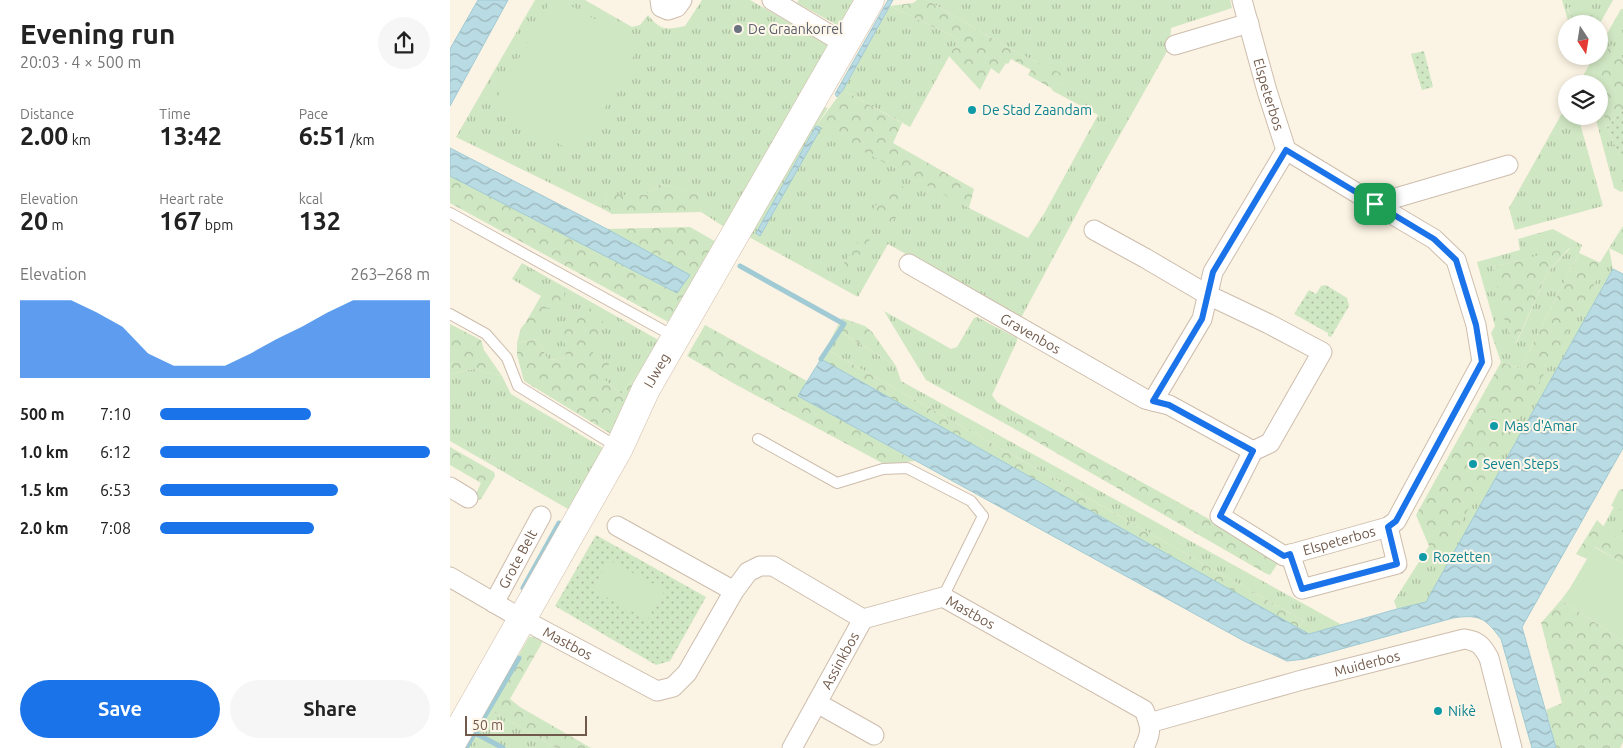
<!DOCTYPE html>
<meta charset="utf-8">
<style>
body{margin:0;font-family:Ubuntu,sans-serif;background:#f6f6f6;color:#222;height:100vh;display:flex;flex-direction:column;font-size:19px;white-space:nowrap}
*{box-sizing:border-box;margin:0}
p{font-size:16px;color:#767676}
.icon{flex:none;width:28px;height:28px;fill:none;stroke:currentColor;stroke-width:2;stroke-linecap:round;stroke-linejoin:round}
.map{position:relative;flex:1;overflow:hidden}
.drawer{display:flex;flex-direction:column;background:#fff;width:450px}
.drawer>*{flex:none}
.needle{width:32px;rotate:168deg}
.buttons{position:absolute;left:1108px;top:15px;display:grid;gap:10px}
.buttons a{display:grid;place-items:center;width:50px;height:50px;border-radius:50%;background:#fff;box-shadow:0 2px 8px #0003;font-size:25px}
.scale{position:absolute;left:15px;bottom:12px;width:122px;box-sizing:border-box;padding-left:5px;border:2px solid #715a4b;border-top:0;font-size:14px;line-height:18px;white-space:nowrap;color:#715a4b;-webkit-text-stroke:4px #fef7e9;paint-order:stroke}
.pin{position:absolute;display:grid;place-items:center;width:42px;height:42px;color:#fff;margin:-21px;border-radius:10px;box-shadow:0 2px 8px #0006}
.round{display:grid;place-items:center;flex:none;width:52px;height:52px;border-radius:26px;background:#f6f6f6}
.headline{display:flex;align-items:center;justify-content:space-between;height:85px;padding:0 20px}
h1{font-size:28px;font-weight:700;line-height:38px}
.figures{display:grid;grid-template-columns:repeat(3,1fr);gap:8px;height:85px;padding:5px 20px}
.figures div{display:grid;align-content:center}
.figures b{font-size:25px;font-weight:700}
.figures small{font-size:14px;font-weight:400}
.figures p{font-size:14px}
.chart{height:140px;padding:10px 20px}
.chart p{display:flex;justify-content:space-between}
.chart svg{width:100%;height:90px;margin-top:5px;fill:#1a73e8;opacity:.7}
.button{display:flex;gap:10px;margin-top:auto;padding:10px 20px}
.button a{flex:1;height:58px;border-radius:30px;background:#1a73e8;color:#fff;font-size:20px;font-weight:700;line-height:58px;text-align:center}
.button a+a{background:#f6f6f6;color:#222}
ul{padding:0 20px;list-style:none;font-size:16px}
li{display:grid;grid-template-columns:80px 60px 1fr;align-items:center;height:38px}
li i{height:12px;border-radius:6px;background:#1a73e8}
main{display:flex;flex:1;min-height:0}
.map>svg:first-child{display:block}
.grass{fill:url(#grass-tufts);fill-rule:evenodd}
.forest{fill:url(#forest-crowns)}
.park{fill:url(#park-dots)}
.pitch{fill:#d0e7c3}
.water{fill:url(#water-waves);stroke:#a0cad4}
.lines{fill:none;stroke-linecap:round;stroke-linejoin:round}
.stream{stroke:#a0cad4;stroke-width:5}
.lane-casing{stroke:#cebdad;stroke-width:12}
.street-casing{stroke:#cebdad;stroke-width:21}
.secondary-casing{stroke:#d0bdab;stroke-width:29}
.lane{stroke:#fff;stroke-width:10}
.street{stroke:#fff;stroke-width:19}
.secondary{stroke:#fff;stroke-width:28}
.route-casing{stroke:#fff;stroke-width:10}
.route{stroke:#1a73e8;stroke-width:6}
.worship-dot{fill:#6b7280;stroke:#fef7e9;stroke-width:2}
.culture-dot{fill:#0f9aa8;stroke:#fef7e9;stroke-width:2}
.labels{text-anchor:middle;stroke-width:4;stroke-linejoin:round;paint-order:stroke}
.worship-label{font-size:14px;fill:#5b616d;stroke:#fef7e9;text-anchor:start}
.street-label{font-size:14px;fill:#715a4b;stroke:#fef7e9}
.culture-label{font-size:14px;fill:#0d838f;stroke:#fef7e9;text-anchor:start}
</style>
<main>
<section class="drawer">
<div class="headline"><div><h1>Evening run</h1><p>20:03 · 4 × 500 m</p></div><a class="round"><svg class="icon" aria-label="share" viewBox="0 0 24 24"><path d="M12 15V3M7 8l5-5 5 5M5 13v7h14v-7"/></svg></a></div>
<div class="figures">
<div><p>Distance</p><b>2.00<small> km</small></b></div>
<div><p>Time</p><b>13:42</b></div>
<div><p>Pace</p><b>6:51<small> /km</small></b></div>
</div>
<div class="figures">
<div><p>Elevation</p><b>20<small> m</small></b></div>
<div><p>Heart rate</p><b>167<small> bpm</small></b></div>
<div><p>kcal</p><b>132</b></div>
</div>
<div class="chart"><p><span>Elevation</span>263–268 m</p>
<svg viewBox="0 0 160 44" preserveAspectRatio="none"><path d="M0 44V6L10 6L20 6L30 12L40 19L50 32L60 38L70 38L80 38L90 32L100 25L110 19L120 12L130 6L140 6L150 6L160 6V44z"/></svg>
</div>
<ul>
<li><b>500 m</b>7:10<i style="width:56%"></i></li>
<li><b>1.0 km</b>6:12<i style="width:100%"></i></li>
<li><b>1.5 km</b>6:53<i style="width:66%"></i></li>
<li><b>2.0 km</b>7:08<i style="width:57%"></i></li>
</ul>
<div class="button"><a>Save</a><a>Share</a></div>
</section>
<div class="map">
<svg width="1173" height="748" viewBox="0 0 1173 748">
<defs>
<pattern id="grass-tufts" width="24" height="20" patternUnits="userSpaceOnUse" patternTransform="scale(1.25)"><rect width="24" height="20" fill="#d0e7c3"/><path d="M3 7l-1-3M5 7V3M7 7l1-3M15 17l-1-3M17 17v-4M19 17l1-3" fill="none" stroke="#adbea0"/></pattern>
<pattern id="forest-crowns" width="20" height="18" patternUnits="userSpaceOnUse" patternTransform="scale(1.25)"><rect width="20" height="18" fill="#d0e7c3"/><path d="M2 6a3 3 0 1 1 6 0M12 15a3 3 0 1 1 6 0" fill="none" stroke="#adbea0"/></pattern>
<pattern id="park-dots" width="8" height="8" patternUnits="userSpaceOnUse" patternTransform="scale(1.25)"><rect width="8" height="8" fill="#d0e7c3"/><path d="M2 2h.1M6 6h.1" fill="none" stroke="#adbea0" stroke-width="1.8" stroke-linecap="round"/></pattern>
<pattern id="water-waves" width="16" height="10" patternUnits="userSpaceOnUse" patternTransform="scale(1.25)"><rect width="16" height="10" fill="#b9dbe3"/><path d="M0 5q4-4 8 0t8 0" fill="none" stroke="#9bb5ba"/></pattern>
</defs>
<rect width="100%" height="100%" fill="#fbf3e3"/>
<!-- grass -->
<g class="grass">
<path d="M85 0H135L182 27 190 25 198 15C211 31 216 30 235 26L252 0H300L379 45 276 228 251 212 249 194 210 184 195 195H157L153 209 6 137Z"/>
<path d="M349 0H410L392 26 387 25 347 3Z"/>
<path d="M477 0H780L782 8 721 28 720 46 648 174 571 318 438 244 408 297 299 237 371 107 378 108 366 126 306 233 310 235 371 128 505 199 519 208 578 238 595 212 648 115 603 91 601 88 610 84 614 75 562 50Z"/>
<path d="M1112 0H1163L1149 25V24H1140L1149 20 1117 8 1125 24H1119Z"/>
<path d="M440 6 506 38 507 42 460 127 393 90Z"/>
<path d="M1171 9H1173V62L1162 45 1143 70 1146 84H1136L1133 76 1144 56H1149V48Z"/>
<path d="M1149 94 1157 127 1171 159H1173V191L1171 192 1164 188 1145 116H1149Z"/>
<path d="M1116 106V116H1128L1153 206 1065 230 1059 208Z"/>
<path d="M1173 226V255L1159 248 1163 269 976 602 947 609 944 601C971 558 999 516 1025 473 1074 390 1121 307 1173 226Z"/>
<path d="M1103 229 1132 245 1129 253 1070 369 1051 362 1041 333 1045 326 1027 262 1070 250 1068 239ZM1120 248 1098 272 1066 344 1043 267Z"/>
<path d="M72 263 212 342 197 370 188 373 171 394 155 380 117 358 98 360 87 339 67 343 71 328 76 322 91 296 62 279Z"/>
<path d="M434 311 501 349 507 347 524 318 527 317 567 338V341L542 395 547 402 568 414 563 428 476 380Z"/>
<path d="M386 329 446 366 451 381 892 625 858 634 848 628 854 621 376 349Z"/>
<path d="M24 369 52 376 61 394 153 448 125 513 0 441V374Z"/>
<path d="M1173 490V540L1152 529Z"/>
<path d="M39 709 106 748H16Z"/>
</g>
<!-- forest -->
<g class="forest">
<path d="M467 0H477L562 50 615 75 610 84 601 88 578 75 581 70 561 59 558 64 556 63 549 74 541 68 530 90 499 56 507 42 506 38 440 6 463 3Z"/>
<path d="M1117 7 1132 9 1150 20 1140 24H1125Z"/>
<path d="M1162 44 1173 62V110L1157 127 1149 94V84H1146L1143 70Z"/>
<path d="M393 90 452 123 443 143 524 189 519 208 366 126Z"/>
<path d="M0 176 227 293 239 275 157 229 240 227 268 243 222 324 0 203Z"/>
<path d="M210 184 250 194 251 212 162 214 153 209 157 195H195Z"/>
<path d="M442 185 452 186 461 194 440 226 420 213Z"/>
<path d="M417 229 422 236 397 274 391 268Z"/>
<path d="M1120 247 1098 272 1065 345 1056 326 1043 267Z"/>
<path d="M1129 253 1155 265 987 565 966 515 1051 362 1070 369Z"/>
<path d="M115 288 113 307 95 308 88 331 76 322 91 300Z"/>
<path d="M137 305 154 323 142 355 159 363 155 380 171 394 188 373 197 370 161 434 74 381 67 355V343L87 339 98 360 116 358 113 326Z"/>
<path d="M392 318 415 326 422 332 446 366 386 329Z"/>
<path d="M0 324 31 340 34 350 52 376 24 369 0 374Z"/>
<path d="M255 325 357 381 349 396 465 461 434 464 283 383 237 356Z"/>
<path d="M376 349 854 621 848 628 371 359Z"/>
<path d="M568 414 766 523 827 560 828 563 820 575 815 573 563 428Z"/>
<path d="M0 447 44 472 45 476 31 499 27 500 24 498 31 483 0 465Z"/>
<path d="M1173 489V511L1161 506 1169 490Z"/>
<path d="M1147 520 1160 533 1173 540V563L1145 547 1137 559 1126 554Z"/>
<path d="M1111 600 1173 641V742L1170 748H1106L1096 710 1112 703 1091 623Z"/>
<path d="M79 637H85L93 641 60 699 70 707 141 748H106L39 709Z"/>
</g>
<!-- park -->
<g class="park">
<path d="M974 51 983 87 972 90 961 54Z"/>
<path d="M1173 110V159L1171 160 1157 127Z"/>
<path d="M876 285 897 298 899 306 881 337 878 336V333L844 314 859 290 866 294 871 286Z"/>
<path d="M146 535 256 597 220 661 206 665 105 606Z"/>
</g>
<!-- pitch -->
<g class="pitch">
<path d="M101 0H110L190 44 129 155 42 107Z"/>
<path d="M1144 547 1173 563V641L1111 600 1120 588Z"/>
<path d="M159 560 215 590 197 620 142 589Z"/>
</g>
<!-- water -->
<g class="water">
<path d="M28 0H58L0 106V49Z"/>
<path d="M438 0H443L393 90 387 97 385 94Z"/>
<path d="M366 126 371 128 310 236 306 233Z"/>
<path d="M0 148 157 229 240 275 227 293 0 176Z"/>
<path d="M1163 269 1173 274V448L1072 627 1106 748H1082L1051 639C1035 618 1030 614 1003 618L855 659 837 661 794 641 348 396 371 359 859 634 947 609 976 602Z"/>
</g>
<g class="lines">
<!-- stream -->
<g class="stream">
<path d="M290 266 394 324 371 359"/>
<path d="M73 588 109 523"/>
<path d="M16 748 25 733"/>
<path d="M53 748 25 733 69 658"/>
</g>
<!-- lane casing -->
<g class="lane-casing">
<g id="lane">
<path d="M0 213 225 337"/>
<path d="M0 314 36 334 57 358 68 386 169 448"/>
<path d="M308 439 387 483 433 469 457 468 521 501 533 516 493 597"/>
</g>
</g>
<!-- street casing -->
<g class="street-casing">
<g id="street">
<path d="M210 0 211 7 218 10 227 7 232 0"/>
<path d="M322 0 395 44"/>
<path id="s1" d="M792 0 817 91 836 150 925 204 1058 165"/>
<path d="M725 45 799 23"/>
<path id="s2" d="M644 230 695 258 758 295 819 324 872 352 820 443 803 451 770 516 834 556 938 527 946 521 1032 362 1026 325 1006 260 984 239 925 204"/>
<path id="s3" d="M459 264 695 399 719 405 803 451"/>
<path d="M703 401 752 319 763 272 836 150"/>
<path d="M0 487 18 498"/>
<path d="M167 526 284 591"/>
<path d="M840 554 852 589 947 564 938 527"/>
<path id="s4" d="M0 577 72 619 207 691 223 687 237 673 284 591 298 572 310 566H323L413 619 493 597 694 710C701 727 702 732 694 748"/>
<path id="s5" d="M44 603 91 516"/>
<path d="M367 703 424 735"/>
<path id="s6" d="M699 723 852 680 1014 639C1028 641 1032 645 1039 658L1062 748"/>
<path id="s7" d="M342 748 413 619"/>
</g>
</g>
<!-- secondary casing -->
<g class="secondary-casing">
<g id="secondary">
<path id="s8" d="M0 746 169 448 196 389 420 0"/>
</g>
</g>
<!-- lane -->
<use href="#lane" class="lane"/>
<!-- street -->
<use href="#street" class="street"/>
<!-- secondary -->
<use href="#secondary" class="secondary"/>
</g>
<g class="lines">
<!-- route casing -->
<g class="route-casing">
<path id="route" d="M836 150 984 239 1006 260 1026 325 1032 362 946 521 938 527 947 564 852 589 840 554 834 556 770 516 803 451 719 405 703 401 752 319 763 272Z"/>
</g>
<!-- route -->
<use href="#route" class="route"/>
</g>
<!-- markers -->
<circle class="worship-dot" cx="288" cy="29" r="5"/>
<g class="culture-dot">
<circle cx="522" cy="110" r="5"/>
<circle cx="1044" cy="426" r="5"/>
<circle cx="1023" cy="464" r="5"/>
<circle cx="973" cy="557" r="5"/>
<circle cx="988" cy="711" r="5"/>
</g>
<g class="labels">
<!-- worship labels -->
<g class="worship-label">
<text x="298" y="34">De Graankorrel</text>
</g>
<!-- street labels -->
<g class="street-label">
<text dy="5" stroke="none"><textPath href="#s1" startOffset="98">Elspeterbos</textPath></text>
<text dy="5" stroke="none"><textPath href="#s3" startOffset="140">Gravenbos</textPath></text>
<text dy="5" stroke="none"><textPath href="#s8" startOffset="429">IJweg</textPath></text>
<text dy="5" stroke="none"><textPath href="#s2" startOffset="588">Elspeterbos</textPath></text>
<text dy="5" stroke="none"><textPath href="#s5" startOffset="50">Grote Belt</textPath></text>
<text dy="5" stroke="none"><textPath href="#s4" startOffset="636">Mastbos</textPath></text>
<text dy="5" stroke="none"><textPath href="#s4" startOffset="135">Mastbos</textPath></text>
<text dy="5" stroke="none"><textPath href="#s7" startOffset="100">Assinkbos</textPath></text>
<text dy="5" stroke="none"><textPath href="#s6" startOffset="226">Muiderbos</textPath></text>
</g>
<!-- culture labels -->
<g class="culture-label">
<text x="532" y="115">De Stad Zaandam</text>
<text x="1054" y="431">Mas d'Amar</text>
<text x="1033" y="469">Seven Steps</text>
<text x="983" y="562">Rozetten</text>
<text x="998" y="716">Nikè</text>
</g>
</g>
</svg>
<div class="buttons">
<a><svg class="needle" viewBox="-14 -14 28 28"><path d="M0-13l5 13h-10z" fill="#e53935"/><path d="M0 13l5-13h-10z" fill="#767676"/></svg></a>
<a><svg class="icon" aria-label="layers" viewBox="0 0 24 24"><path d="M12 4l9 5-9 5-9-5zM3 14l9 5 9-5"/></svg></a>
</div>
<div class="scale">50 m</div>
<div class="pin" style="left:925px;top:204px;background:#1e9e55"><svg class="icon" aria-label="arrive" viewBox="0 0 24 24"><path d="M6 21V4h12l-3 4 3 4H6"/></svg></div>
</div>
</main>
